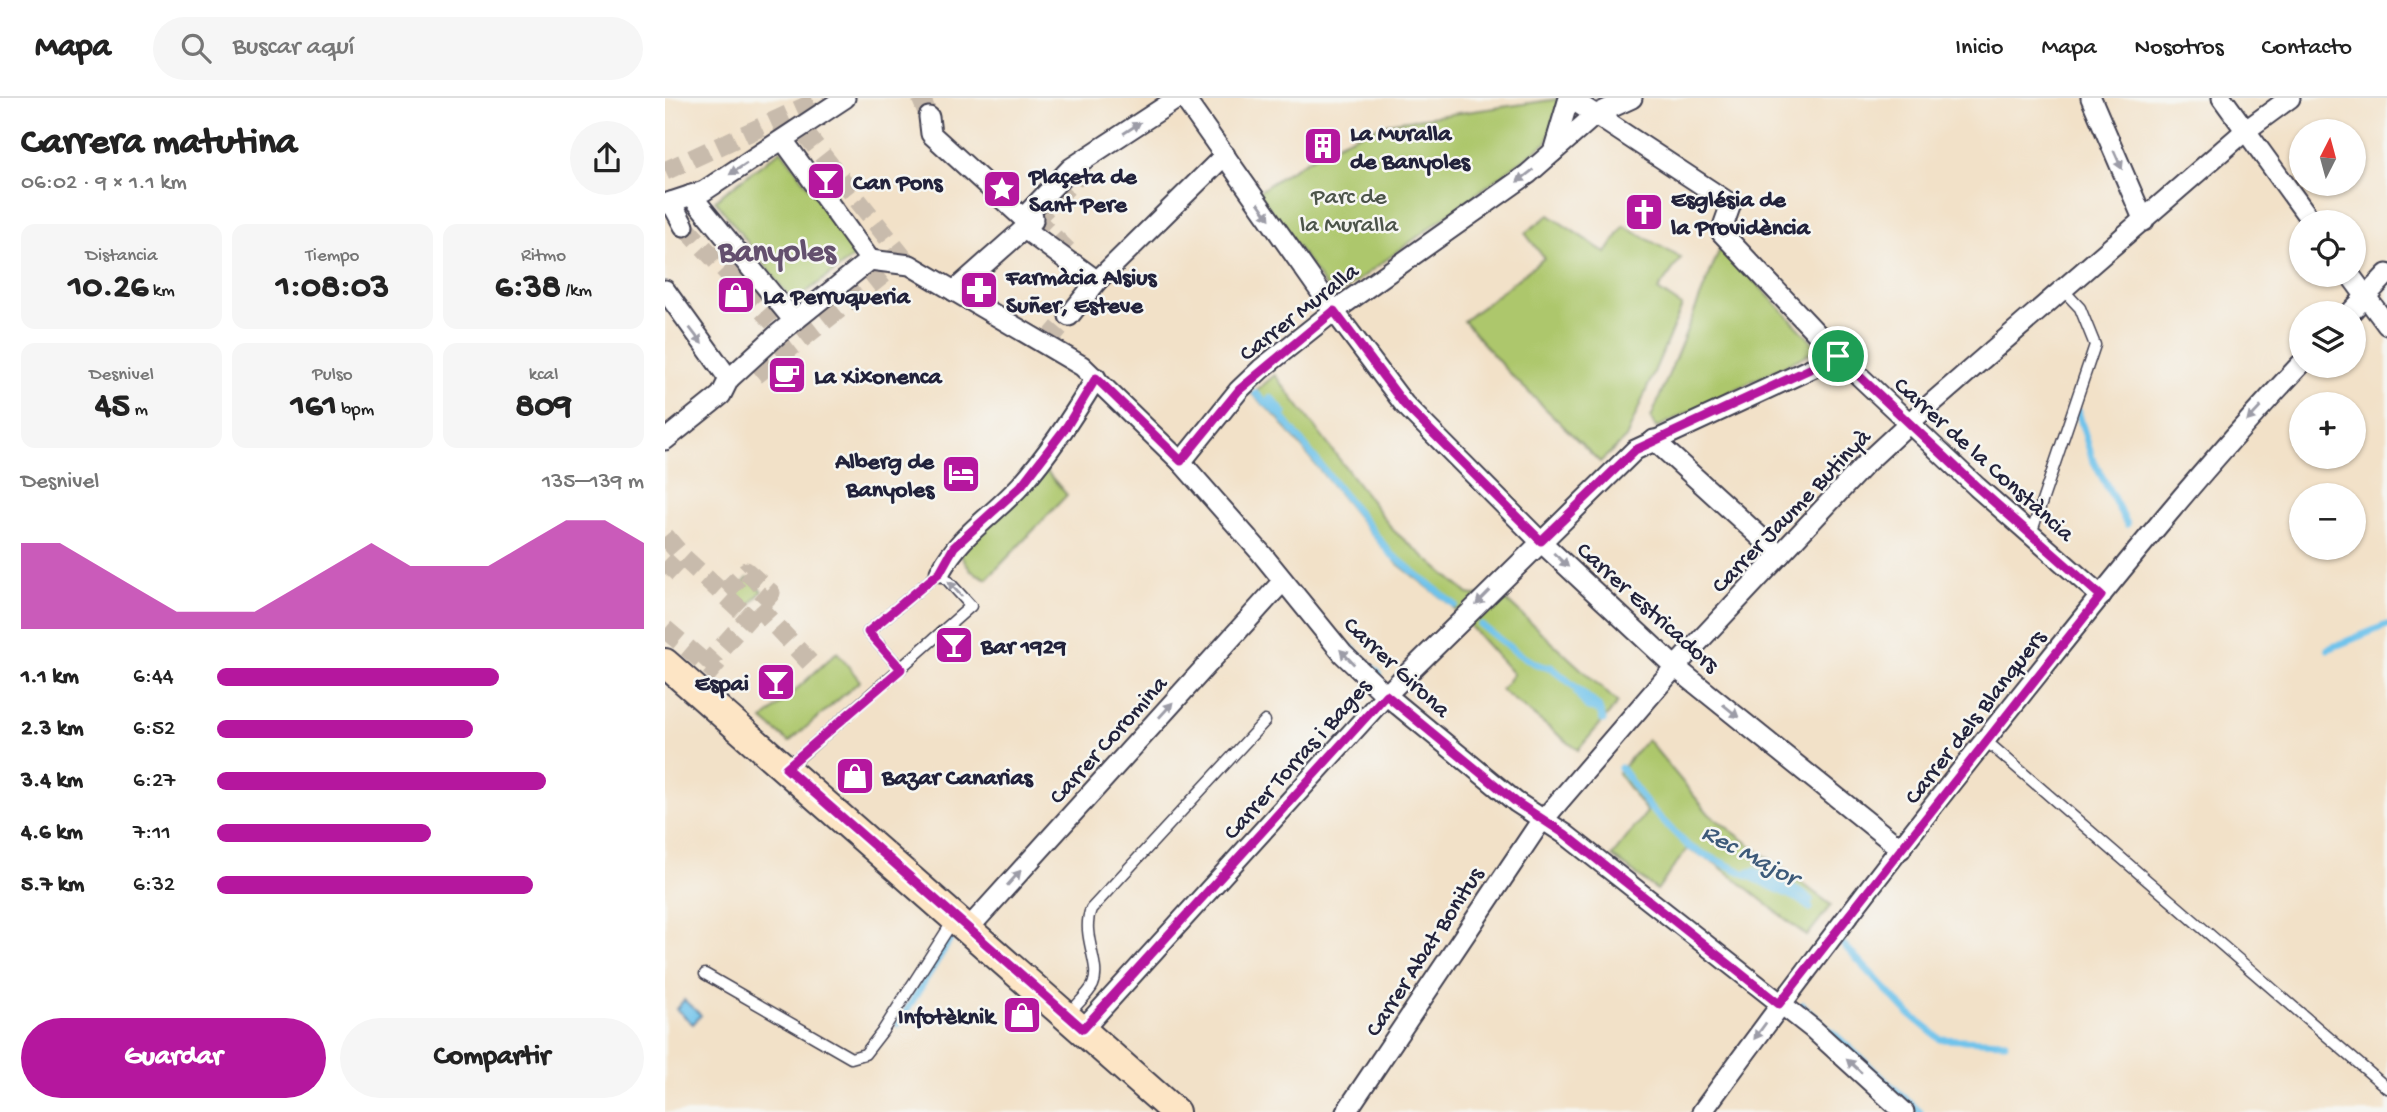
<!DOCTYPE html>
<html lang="es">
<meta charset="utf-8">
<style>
body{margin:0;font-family:"Gochi Hand",sans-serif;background:#f6f6f6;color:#222;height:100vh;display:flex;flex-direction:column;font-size:26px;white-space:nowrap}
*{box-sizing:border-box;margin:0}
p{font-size:23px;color:#767676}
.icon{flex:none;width:38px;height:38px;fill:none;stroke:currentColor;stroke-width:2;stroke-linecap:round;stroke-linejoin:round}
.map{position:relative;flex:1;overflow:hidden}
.sheet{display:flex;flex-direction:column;background:#fff;width:665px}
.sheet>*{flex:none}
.needle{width:46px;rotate:6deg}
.tools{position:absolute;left:1624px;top:21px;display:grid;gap:14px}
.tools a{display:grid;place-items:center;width:77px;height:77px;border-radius:50%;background:#fff;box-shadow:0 2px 5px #0004;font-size:35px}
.pin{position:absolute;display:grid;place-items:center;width:60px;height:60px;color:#fff;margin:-30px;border:4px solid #fff;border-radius:50%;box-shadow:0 2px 7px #0007}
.round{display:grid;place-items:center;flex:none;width:74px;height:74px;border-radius:37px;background:#f6f6f6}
.headline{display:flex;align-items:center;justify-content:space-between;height:119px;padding:0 21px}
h1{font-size:38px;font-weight:700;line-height:52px}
.metrics{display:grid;grid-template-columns:repeat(3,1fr);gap:10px;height:119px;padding:7px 21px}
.metrics div{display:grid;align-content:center;border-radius:14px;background:#f6f6f6;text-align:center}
.metrics b{font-size:35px;font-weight:700}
.metrics small{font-size:19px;font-weight:400}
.metrics p{font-size:19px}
.chart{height:196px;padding:14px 21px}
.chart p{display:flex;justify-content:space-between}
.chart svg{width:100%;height:126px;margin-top:7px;fill:#b5179e;opacity:.7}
.action{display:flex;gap:14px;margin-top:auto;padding:14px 21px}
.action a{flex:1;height:80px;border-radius:42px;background:#b5179e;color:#fff;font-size:28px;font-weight:700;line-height:80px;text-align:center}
.action a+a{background:#f6f6f6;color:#222}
ul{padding:0 21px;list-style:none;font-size:23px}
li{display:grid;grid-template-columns:112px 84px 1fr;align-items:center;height:52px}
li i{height:18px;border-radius:9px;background:#b5179e}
header{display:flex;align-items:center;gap:42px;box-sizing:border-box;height:98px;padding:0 35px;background:#fff;border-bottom:2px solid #e0e0e0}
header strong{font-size:33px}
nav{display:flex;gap:38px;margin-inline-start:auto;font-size:24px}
.search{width:490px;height:63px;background:#f6f6f6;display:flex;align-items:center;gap:18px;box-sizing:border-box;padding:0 24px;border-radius:38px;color:#767676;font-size:26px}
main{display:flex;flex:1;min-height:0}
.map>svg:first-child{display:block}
.green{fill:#adc76c;stroke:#687454;stroke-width:2}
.water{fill:url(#water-ripples);stroke:#487293;stroke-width:2}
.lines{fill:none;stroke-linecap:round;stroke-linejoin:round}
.stream{stroke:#6fc3eb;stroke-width:7}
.street-tunnel{stroke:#c8bbac;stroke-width:19;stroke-dasharray:19 10;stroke-linecap:butt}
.lane-casing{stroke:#413f50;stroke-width:13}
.street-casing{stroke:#413f50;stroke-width:23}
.secondary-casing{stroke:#413f50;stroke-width:32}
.lane{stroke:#fff;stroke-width:10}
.street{stroke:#fff;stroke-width:19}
.secondary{stroke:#fde5c5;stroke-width:28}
.oneway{fill:#9c9ca7}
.route-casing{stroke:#fff;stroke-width:14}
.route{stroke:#b5179e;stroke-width:9}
.labels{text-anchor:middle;stroke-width:5;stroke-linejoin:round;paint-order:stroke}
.poi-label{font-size:24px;font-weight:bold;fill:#22223b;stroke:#f6f6f2;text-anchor:start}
.park-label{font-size:24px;fill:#4c544a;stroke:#f6f6f2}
.street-label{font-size:24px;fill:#22223b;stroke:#f6f6f2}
.water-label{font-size:26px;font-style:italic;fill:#3d5a79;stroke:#f6f6f2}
.district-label{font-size:32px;font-weight:bold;fill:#64506e;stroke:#f6f6f2}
</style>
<header>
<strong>Mapa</strong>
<div class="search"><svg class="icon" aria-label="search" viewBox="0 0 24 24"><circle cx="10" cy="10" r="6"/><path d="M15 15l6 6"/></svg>Buscar aquí</div>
<nav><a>Inicio</a><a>Mapa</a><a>Nosotros</a><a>Contacto</a></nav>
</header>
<main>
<section class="sheet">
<div class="headline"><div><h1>Carrera matutina</h1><p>06:02 · 9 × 1.1 km</p></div><a class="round"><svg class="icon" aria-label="share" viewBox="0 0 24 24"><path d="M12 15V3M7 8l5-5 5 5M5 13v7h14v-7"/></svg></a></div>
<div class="metrics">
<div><p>Distancia</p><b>10.26<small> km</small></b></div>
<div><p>Tiempo</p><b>1:08:03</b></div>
<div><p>Ritmo</p><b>6:38<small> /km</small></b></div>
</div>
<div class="metrics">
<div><p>Desnivel</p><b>45<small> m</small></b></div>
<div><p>Pulso</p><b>161<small> bpm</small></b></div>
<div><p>kcal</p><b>809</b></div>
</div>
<div class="chart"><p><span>Desnivel</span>135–139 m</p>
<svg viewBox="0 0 160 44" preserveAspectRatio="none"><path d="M0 44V14L10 14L20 22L30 30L40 38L50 38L60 38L70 30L80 22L90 14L100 22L110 22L120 22L130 14L140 6L150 6L160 14V44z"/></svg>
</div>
<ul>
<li><b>1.1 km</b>6:44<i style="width:66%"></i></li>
<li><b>2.3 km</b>6:52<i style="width:60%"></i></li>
<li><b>3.4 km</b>6:27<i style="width:77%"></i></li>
<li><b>4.6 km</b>7:11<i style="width:50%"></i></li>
<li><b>5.7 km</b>6:32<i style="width:74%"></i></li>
</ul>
<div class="action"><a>Guardar</a><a>Compartir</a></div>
</section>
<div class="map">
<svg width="1722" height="1014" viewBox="0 0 1722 1014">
<defs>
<pattern id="water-ripples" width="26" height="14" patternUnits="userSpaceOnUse" patternTransform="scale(1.75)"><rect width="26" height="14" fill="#6fc3eb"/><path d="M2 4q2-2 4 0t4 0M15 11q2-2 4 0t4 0" fill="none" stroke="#60a7ca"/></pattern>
</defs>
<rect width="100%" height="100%" fill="#f6f6f2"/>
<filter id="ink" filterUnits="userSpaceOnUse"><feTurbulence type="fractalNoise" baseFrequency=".0143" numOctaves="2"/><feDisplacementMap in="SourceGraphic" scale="14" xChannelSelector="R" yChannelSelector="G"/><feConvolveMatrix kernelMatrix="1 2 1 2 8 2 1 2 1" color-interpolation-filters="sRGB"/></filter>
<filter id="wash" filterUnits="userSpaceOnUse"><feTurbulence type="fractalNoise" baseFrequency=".00686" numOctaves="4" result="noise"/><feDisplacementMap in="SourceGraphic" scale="28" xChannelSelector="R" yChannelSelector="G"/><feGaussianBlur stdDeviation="1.57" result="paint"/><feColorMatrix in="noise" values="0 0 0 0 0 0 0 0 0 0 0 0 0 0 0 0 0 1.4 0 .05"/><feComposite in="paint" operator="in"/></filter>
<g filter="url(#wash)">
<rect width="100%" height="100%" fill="#f2e1c8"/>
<!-- green -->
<g class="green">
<path d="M894 1 882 44 669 200 593 94C636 65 678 38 729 24Z"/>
<path d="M116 52 194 155 128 204 50 102Z"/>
<path d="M884 117 941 155 959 128 1016 160 993 192 1017 208 961 340 935 364 841 272 799 223 879 160 860 135Z"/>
<path d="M1056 148 1154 251 991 330 986 320Z"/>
<path d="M610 277 729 433 803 496 841 502 953 605 913 652 836 592 848 576 787 508 733 466 717 449 613 320 587 296Z"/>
<path d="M377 368 402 397 322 481 306 473 293 453Z"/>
<path d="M83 480 97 493 84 508 69 495Z"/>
<path d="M172 554 195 583 124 644 98 622Z"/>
<path d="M982 641 1044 716 1166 807 1142 838 1050 765 1022 751 992 792 947 758 982 714 953 675Z"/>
</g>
<!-- water -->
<path class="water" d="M19 902 36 917 28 926 11 911Z"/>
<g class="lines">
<!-- stream -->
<g class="stream">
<path d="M590 295 617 319 725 455 790 507"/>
<path d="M601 304 606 300 619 315"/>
<path d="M1413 313 1427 360 1462 426"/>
<path d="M816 527C831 538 868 572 886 569L933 608 938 622"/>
<path d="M685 549 714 576"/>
<path d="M1663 551 1722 527"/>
<path d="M912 595 923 610 934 612"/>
<path d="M956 670 984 709 1024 749 1133 801 1145 810"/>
<path d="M1081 775 1090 773 1139 796 1145 802 1141 807"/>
<path d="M1177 845 1243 915 1275 941 1340 944"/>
<path d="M1137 907 1255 1014"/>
<path d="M233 926 285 842"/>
</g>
</g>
</g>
<g filter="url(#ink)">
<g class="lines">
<!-- street-tunnel -->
<g class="street-tunnel">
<path d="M256 0 264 19"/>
<path d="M139 34 240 162"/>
<path d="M0 73 159 0"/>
<path d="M368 119 405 155 404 157"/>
<path d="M368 123 415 76 432 66 430 63"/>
<path d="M19 128 108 224"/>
<path d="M382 244 404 218"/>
<path d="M91 277 219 176"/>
<path d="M0 438 17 458 82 518"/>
<path d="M0 476 17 458"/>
<path d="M92 508 148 568"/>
<path d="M0 531 54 577"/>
<path d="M38 570 106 495 81 473 58 496"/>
</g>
<!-- lane casing -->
<g class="lane-casing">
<g id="lane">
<path d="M1366 436 1430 247 1415 210 1399 193"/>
<path d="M1320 642 1722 990"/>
<path d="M122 670 306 508 275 474 203 534 236 571"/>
<path d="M40 876 186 960 200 956 217 934 288 823"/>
<path d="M403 917C410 908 423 897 428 887 437 867 415 837 426 811L600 623"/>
</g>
</g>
<!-- street casing -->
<g class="street-casing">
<g id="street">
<path d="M519 0 669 213 739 306 875 443 1010 569 1236 751"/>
<path d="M905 0 1066 106 1056 134 1173 258 1312 389 1436 498"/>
<path d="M1426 0 1479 123"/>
<path d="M1557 0 1647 124"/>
<path d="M264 19 266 36 358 120 368 119"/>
<path d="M118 42 205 162"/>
<path d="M888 54 904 0"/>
<path d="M26 97 129 223"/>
<path d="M6 104 19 128"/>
<path d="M0 106 39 93 180 0"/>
<path d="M358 120 406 70 513 0"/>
<path d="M361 132 403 163"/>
<path d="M205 162 245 167 417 268 516 364 596 455 678 556 721 597 851 704 900 736 1148 931 1239 1014"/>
<path d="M409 166 432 183"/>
<path d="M1685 177 1722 227"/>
<path d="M0 192 64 281"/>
<path d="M289 193 368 123"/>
<path d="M1685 215 1722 176"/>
<path d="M404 218 432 183 560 57"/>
<path d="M0 342 56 297 64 281 113 236 205 162"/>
<path d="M989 342 1115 457"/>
<path d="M516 364 574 292 596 271 669 213 863 76 930 17 967 0"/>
<path d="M275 474C297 434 327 419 356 387 385 354 409 317 431 280"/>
<path d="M303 831 618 483"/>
<path d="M418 931 721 597 970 352 1173 258"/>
<path d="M681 1014 872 729 1010 569 1202 364 1244 325 1580 33 1625 0"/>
<path d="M1037 1014C1145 865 1257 720 1372 577 1457 470 1542 365 1636 266"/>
</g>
</g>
<!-- secondary casing -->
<g class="secondary-casing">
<path id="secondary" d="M0 565 510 1014"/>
</g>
<!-- lane -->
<use href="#lane" class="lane"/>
<!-- street -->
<use href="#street" class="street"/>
<!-- secondary -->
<use href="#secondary" class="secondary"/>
</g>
<!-- one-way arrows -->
<defs><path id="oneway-solid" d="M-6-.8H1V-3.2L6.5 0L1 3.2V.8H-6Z" transform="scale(1.75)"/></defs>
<g class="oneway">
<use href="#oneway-solid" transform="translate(467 30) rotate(-33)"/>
<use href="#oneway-solid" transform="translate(1453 62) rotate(66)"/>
<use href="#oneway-solid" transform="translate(73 71) rotate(147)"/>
<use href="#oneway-solid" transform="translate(860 78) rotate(143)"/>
<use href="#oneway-solid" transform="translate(599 113) rotate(55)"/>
<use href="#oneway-solid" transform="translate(31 238) rotate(53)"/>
<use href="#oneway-solid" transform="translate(1589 316) rotate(133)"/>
<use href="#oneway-solid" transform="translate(896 462) rotate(43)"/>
<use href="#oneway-solid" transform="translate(290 491) rotate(-132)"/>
<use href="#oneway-solid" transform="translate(818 500) rotate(135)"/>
<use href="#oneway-solid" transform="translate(682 559) rotate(-134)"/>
<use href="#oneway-solid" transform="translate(501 612) rotate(-48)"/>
<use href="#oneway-solid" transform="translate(1066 613) rotate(39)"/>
<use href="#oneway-solid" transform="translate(349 780) rotate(-48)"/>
<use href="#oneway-solid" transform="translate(1095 933) rotate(126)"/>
<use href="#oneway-solid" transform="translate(1189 968) rotate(-138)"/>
</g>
</g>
<g class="lines" filter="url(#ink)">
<!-- route casing -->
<g class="route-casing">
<path id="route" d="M669 213 739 306 876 443 970 352 1173 258 1312 389 1436 498 1114 906 900 736 851 704 721 597 418 931 121 670 236 571 203 534 275 474 289 449 356 388 402 328 431 280 516 363 574 292Z"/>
</g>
<!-- route -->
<use href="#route" class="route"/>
</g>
<!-- icons -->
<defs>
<g id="building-square" transform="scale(2.0125)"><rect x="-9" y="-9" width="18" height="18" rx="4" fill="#b5179e" stroke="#f6f6f2"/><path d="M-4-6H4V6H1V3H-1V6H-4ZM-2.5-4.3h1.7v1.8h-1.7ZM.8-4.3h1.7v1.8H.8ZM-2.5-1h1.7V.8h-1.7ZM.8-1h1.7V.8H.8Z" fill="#fff"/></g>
<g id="bar-square" transform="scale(2.0125)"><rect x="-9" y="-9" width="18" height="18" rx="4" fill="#b5179e" stroke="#f6f6f2"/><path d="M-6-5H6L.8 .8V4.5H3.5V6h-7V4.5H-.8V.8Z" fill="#fff"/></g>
<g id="sight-square" transform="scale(2.0125)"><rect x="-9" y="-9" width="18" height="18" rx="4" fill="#b5179e" stroke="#f6f6f2"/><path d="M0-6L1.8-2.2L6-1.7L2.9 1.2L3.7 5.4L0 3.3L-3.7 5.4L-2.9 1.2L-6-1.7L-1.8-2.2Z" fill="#fff"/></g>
<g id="church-square" transform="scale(2.0125)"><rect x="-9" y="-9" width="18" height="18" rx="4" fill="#b5179e" stroke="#f6f6f2"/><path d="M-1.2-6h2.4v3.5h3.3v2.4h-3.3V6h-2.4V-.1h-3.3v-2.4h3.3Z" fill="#fff"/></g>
<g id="pharmacy-square" transform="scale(2.0125)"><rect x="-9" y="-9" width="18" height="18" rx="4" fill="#b5179e" stroke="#f6f6f2"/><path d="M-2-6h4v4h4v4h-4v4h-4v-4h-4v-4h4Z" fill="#fff"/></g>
<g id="shop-square" transform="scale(2.0125)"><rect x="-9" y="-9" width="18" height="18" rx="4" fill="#b5179e" stroke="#f6f6f2"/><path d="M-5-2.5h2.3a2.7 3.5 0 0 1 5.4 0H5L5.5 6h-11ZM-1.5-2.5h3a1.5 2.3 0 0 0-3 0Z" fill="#fff"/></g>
<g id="cafe-square" transform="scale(2.0125)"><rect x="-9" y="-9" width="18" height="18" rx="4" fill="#b5179e" stroke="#f6f6f2"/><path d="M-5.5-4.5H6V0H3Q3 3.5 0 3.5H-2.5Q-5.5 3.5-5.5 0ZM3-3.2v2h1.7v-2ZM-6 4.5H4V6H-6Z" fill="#fff"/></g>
<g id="hotel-square" transform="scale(2.0125)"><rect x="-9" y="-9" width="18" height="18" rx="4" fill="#b5179e" stroke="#f6f6f2"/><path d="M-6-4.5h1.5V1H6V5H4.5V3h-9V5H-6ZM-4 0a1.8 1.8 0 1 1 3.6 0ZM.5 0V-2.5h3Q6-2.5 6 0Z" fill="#fff"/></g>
</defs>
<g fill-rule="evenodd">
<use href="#building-square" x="658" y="48"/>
<use href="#bar-square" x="161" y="83"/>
<use href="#sight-square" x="337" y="91"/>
<use href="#church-square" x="979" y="114"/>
<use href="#pharmacy-square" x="314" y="192"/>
<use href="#shop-square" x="71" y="197"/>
<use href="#cafe-square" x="122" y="277"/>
<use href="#hotel-square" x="296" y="376"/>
<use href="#bar-square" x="289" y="547"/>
<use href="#bar-square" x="111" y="584"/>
<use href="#shop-square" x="190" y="678"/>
<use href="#shop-square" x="357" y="917"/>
</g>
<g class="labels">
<!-- poi labels -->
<g class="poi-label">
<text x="685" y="42">La Muralla<tspan x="685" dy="28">de Banyoles</tspan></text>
<text x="364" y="85">Plaçeta de<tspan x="364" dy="28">Sant Pere</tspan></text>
<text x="188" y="91">Can Pons</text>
<text x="1006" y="108">Església de<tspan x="1006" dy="28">la Providència</tspan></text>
<text x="341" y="186">Farmàcia Alsius<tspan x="341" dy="28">Suñer, Esteve</tspan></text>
<text x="98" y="205">La Perruqueria</text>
<text x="149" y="285">La Xixonenca</text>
<text x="269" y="370" text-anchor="end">Alberg de<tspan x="269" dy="28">Banyoles</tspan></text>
<text x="316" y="555">Bar 1929</text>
<text x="84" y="592" text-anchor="end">Espai</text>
<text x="217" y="686">Bazar Canarias</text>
<text x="330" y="925" text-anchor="end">Infotèknik</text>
</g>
<!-- park labels -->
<g class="park-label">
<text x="684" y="105">Parc de<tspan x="684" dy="28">la Muralla</tspan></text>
</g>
<!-- street labels -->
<g class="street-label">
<text transform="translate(633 213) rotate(-38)" y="8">Carrer Muralla</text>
<text transform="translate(1320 360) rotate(42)" y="8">Carrer de la Constància</text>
<text transform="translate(1125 412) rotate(-46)" y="8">Carrer Jaume Butinyà</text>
<text transform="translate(984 508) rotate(42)" y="8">Carrer Estricadors</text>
<text transform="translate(733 568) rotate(43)" y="8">Carrer Girona</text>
<text transform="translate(1309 618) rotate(-52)" y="8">Carrer dels Blanquers</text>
<text transform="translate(442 641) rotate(-48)" y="8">Carrer Coromina</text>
<text transform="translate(631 660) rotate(-48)" y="8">Carrer Torras i Bages</text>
<text transform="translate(758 853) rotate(-57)" y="8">Carrer Abat Bonitus</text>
</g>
<!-- water labels -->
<g class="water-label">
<text transform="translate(1086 755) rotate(28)" y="9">Rec Major</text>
</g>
<!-- district labels -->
<g class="district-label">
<text x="112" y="162">Banyoles</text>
</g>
</g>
</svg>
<div class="tools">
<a><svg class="needle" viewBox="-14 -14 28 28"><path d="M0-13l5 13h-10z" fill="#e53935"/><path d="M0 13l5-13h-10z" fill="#767676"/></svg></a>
<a><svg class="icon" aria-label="locate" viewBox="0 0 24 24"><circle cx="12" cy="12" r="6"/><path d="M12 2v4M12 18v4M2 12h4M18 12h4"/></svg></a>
<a><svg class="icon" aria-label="layers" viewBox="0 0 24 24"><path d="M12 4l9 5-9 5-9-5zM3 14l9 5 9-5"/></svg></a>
<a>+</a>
<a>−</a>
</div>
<div class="pin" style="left:1173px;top:258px;background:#1e9e55"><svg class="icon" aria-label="arrive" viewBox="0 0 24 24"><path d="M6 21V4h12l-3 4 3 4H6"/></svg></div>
</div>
</main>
